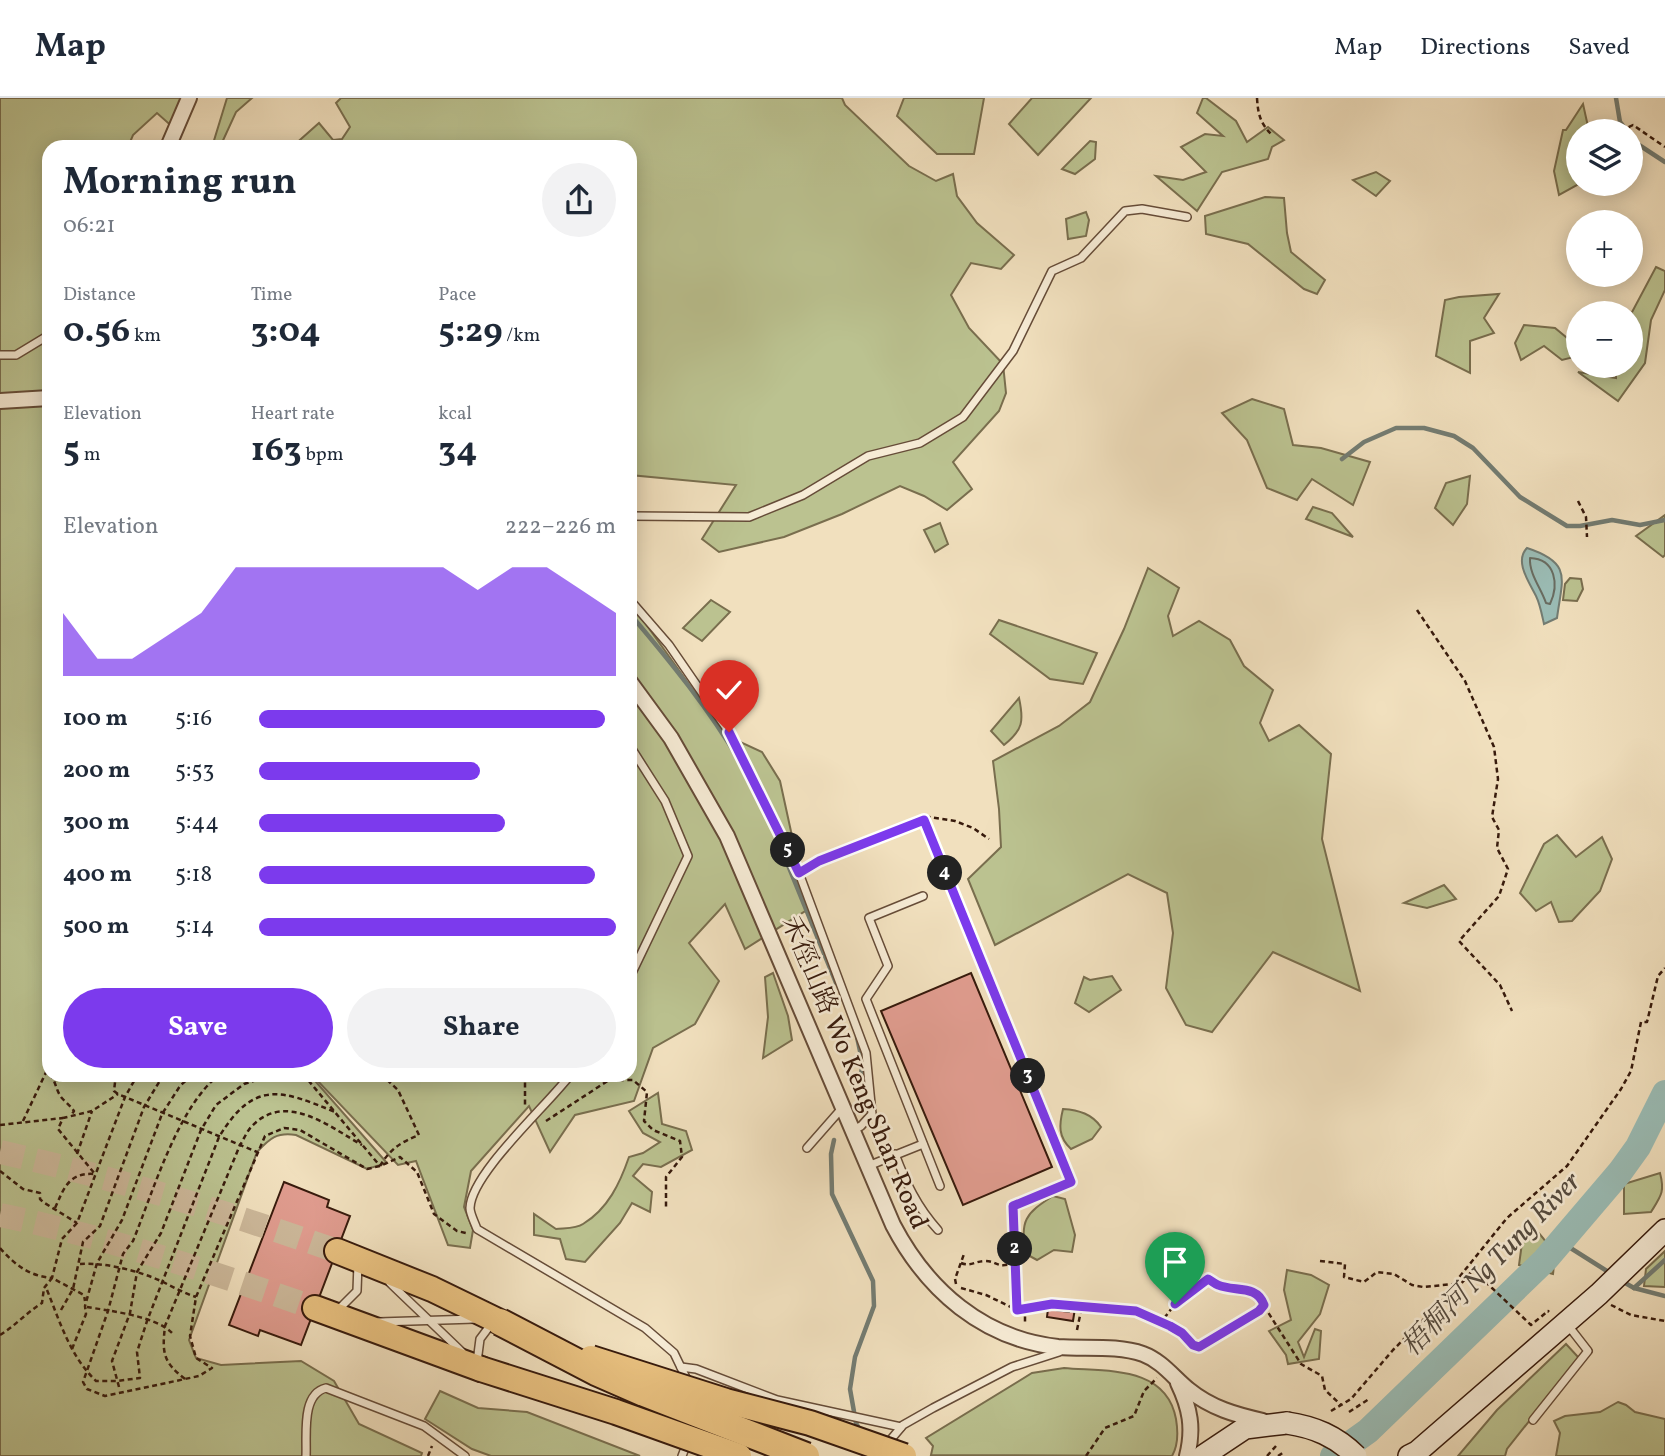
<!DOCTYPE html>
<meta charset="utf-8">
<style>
body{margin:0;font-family:Vollkorn,"Noto Serif SC",serif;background:#f2f2f3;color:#1f2937;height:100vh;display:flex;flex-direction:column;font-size:26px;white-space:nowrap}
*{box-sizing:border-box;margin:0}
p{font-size:23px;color:#747a83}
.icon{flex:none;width:38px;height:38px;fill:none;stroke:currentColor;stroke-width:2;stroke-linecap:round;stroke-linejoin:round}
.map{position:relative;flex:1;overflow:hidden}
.drawer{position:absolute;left:42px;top:42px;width:595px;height:942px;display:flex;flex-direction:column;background:#fff;border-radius:21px;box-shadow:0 4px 18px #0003}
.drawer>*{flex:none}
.fabs{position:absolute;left:1566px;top:21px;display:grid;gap:14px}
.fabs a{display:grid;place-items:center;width:77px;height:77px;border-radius:50%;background:#fff;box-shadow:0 4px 18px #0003;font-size:35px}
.pin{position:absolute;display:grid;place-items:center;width:60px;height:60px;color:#fff;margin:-72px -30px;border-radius:50% 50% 50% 0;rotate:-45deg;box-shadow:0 0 7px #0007}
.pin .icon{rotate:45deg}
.km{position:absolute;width:35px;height:35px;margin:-18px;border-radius:50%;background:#222;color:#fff;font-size:19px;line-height:35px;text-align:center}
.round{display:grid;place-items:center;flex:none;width:74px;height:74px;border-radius:37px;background:#f2f2f3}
.summary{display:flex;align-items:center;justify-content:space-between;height:119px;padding:0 21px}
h1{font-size:38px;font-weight:700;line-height:52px}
.stats{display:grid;grid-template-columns:repeat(3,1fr);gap:10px;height:119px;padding:7px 21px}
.stats div{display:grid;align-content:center}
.stats b{font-size:35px;font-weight:700}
.stats small{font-size:19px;font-weight:400}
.stats p{font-size:19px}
.chart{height:196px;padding:14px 21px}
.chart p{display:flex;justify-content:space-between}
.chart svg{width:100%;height:126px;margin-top:7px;fill:#7c3aed;opacity:.7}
.action{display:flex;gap:14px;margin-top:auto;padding:14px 21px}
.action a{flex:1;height:80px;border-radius:42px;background:#7c3aed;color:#fff;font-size:28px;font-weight:700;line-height:80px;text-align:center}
.action a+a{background:#f2f2f3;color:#1f2937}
ul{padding:0 21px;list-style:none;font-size:23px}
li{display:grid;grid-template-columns:112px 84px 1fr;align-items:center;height:52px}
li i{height:18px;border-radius:9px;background:#7c3aed}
header{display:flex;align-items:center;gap:42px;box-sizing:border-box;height:98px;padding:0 35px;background:#fff;border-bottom:2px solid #e0e1e3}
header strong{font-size:33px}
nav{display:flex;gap:38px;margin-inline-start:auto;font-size:24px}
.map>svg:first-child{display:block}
.green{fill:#bbc290;stroke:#796e4e;stroke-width:2}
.water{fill:#9bbdb6;stroke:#737c72;stroke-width:2}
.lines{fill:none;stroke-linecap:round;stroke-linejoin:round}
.shore{stroke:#696c61;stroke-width:2}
.stream{stroke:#737c72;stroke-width:4.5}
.river{stroke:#9bbdb6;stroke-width:26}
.building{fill:#e09c8f;stroke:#371a0c;stroke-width:2}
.trunk-tunnel{stroke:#ccb89a;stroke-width:24;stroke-dasharray:24 12;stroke-linecap:butt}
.service-casing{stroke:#664c38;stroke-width:10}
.minor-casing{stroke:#664c38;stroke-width:18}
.secondary-casing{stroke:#371a0c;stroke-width:24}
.trunk-casing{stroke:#371a0c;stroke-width:28}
.path{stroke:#371a0c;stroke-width:2.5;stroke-dasharray:5 3.5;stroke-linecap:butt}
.service{stroke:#f6ebd5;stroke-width:7}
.minor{stroke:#f6ebd5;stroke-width:14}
.secondary{stroke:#f6ebd5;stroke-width:21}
.trunk{stroke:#e8c07f;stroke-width:24}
.secondary-bridge-casing{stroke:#371a0c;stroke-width:24;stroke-linecap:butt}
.trunk-bridge-casing{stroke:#371a0c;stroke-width:28;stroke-linecap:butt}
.motorway-bridge-casing{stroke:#371a0c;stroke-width:30;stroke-linecap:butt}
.secondary-bridge{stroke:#f6ebd5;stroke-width:21}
.trunk-bridge{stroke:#e8c07f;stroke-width:24}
.motorway-bridge{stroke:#e8c07f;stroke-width:26}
.route-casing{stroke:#fff;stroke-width:14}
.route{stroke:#7c3aed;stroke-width:9}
.labels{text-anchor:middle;stroke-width:5;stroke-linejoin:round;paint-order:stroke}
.street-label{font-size:26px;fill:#371a0c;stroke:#f6ebd5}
.water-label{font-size:28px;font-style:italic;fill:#554b3f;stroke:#f6ebd5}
</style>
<header>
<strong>Map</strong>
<nav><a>Map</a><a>Directions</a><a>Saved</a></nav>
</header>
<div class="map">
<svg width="1665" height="1358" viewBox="0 0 1665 1358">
<rect width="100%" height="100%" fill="#f1e0be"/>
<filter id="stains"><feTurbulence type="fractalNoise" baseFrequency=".00286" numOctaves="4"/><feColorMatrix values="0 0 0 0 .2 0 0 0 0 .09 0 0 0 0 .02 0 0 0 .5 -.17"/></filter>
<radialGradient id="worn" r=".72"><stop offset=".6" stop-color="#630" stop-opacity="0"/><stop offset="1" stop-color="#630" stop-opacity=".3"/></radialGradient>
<!-- green -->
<g class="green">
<path d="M0 0H193L176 32 157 15 133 37 128 49H49V211L47 214 49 216V976L310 977 387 1065 367 1071 296 1037C277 1034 270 1040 257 1054L189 1242 196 1260 221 1267 301 1263 334 1283 359 1326 422 1355 421 1358H0Z"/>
<path d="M227 0H252L236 14 220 49H212Z"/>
<path d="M341 0H842L845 7 909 68 936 83 953 76 957 98 977 125 1014 157 1001 171 971 165 951 197 969 230 1003 266 1006 295 999 313 953 364 972 391 947 412 924 398 900 388 842 416 784 439 719 454 702 441 736 387 630 377V49H292L319 25 333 42 342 41 350 29 336 5Z"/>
<path d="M904 0H984L974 56H937L897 18Z"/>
<path d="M1032 0H1091L1038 57 1009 26Z"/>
<path d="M1203 0H1206L1236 23 1247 44 1268 29 1284 42 1272 49 1268 61 1222 74 1197 113 1156 78 1183 82 1206 74 1181 49 1205 36 1223 38 1197 15Z"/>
<path d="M1583 6 1589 33H1578L1579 86 1559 97 1554 73 1563 32H1566Z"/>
<path d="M1090 43 1096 44 1095 61 1075 76 1062 71Z"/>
<path d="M1376 74 1390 83 1376 98 1353 82Z"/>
<path d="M1265 99 1284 100 1287 135 1291 154 1325 182 1317 196 1304 191 1248 146 1206 136 1205 118Z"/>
<path d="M1086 114 1089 122 1086 138 1068 141 1066 121Z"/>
<path d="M1656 169 1665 173V192L1651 222 1645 265 1618 303 1578 274 1616 280V268H1631V216Z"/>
<path d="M1499 196 1484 220 1494 235 1470 243V275L1436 258 1445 202 1459 199Z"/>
<path d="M1524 227 1555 230 1578 249V258L1562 262 1544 248 1521 262 1515 245Z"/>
<path d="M1252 301 1284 311 1293 347 1321 350 1370 364 1353 407 1312 381 1297 402 1267 390 1247 342 1222 315Z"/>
<path d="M1470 378 1467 406 1453 427 1435 410 1446 385Z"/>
<path d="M1313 409 1332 415 1353 439 1306 421Z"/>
<path d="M1665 417V457L1663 459 1636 438Z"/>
<path d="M940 425 948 446 935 454 924 432Z"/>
<path d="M1148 470 1179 490 1168 518 1173 538 1199 523 1230 542 1244 568 1273 592 1260 625 1269 643 1299 627 1331 656 1322 741 1360 893 1273 854 1212 934 1186 927 1166 890 1173 835 1167 795 1128 776 995 847 968 781 1001 749 999 711 993 663 1059 628 1090 604 1124 531Z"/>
<path d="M1570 480 1581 481 1583 491 1577 503 1563 502 1565 486Z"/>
<path d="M711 502 730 514 702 543 683 530Z"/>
<path d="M630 509 643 522 725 637 762 654 780 683 792 738 796 776 810 810 745 851 725 806 689 845 719 883 695 926 653 950 634 1003 575 1017 550 1054 529 1008 471 1073 464 1109 473 1132 470 1150 448 1147 416 1063 398 1067 312 977 630 976Z"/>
<path d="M999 522 1097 555 1083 586 1050 581 990 536Z"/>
<path d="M1019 600C1024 623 1023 632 1004 647L991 633Z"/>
<path d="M1557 737 1576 759 1602 739 1612 761 1600 793 1572 823 1559 824 1551 804 1536 813 1520 795 1544 746Z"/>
<path d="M1444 787 1456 801 1427 810 1404 805Z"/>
<path d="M773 875 788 918 792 942 763 960 768 919 765 879Z"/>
<path d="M1112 878 1121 892 1089 914 1075 905 1084 879 1090 882Z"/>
<path d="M658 995 662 1026 686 1033 692 1052 661 1069 643 1066 633 1078 652 1094 650 1114 632 1105 620 1125 585 1164 566 1161 560 1141 534 1137V1116L556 1131C564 1130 576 1131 583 1126 608 1111 620 1085 629 1059L643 1055 660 1044 643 1035 629 1013Z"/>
<path d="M1063 1011C1079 1012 1092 1016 1101 1029L1092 1041 1071 1051C1058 1039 1059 1027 1063 1011Z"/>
<path d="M1660 1075C1665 1094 1661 1098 1651 1114L1624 1116V1086Z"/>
<path d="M1053 1098 1065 1101 1075 1137 1072 1154 1054 1152 1037 1162 1026 1156C1019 1123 1026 1115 1053 1098Z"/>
<path d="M1534 1130C1548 1144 1556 1156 1553 1176L1519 1167 1522 1145Z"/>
<path d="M1665 1153V1189L1644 1188 1646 1171Z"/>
<path d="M1287 1172 1311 1177 1329 1187 1320 1216 1298 1244 1304 1259 1315 1231 1321 1233 1319 1261 1288 1266 1286 1257 1269 1233 1291 1222 1284 1192Z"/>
<path d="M1566 1246 1579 1260 1507 1351 1505 1358H1458L1497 1312Z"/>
<path d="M1064 1270C1106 1274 1166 1267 1176 1321 1178 1333 1178 1348 1172 1358L931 1357 933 1348 926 1340 1032 1275Z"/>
<path d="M440 1293 478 1310 527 1314 640 1358H491L472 1351 425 1321Z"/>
<path d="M1618 1304 1626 1307 1635 1314 1665 1321V1358H1556L1560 1335 1554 1323 1565 1318 1600 1314Z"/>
</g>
<!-- water -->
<path class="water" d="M1527 450C1573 465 1562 481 1557 520L1544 526C1542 517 1540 506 1536 498 1529 484 1514 463 1527 450Z"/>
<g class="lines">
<!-- shore -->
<path class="shore" d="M1530 460C1556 461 1559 487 1550 506L1546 505C1541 490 1529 476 1530 460Z"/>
<!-- stream -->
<g class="stream">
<path d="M1616 0 1620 24 1627 33"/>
<path d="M1631 39 1636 45 1665 64"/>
<path d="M1342 361 1364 344 1396 330H1424L1454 338 1473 350 1520 399 1567 428H1580L1612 422 1640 427 1665 422"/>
<path d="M630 516C670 563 709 611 740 664"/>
<path d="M772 728 836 885"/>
<path d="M857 989 863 967 857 939"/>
<path d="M834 1042 831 1056 832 1096 873 1183 874 1208 855 1259 850 1291 856 1325 861 1334"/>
<path d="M1561 1144 1610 1175"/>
<path d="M1620 1182 1634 1190 1665 1198"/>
<path d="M1634 1190 1665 1162"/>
</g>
<!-- river -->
<path class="river" d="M1333 1358 1368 1333 1545 1162 1620 1074 1638 1049 1665 995"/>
</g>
<!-- building -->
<g class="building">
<path d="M971 875 1052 1069 963 1107 881 913Z"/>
<path d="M284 1084 329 1102 327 1109 350 1118 301 1247 260 1232 258 1238 229 1227Z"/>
<path d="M1070 1209 1075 1210 1073 1223 1047 1219 1048 1211 1069 1214Z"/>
</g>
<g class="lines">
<!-- trunk-tunnel -->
<g class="trunk-tunnel">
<path d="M0 1054C115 1080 226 1114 337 1153"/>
<path d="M0 1117C107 1139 211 1174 315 1210"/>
</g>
<!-- service casing -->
<g class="service-casing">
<g id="service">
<path d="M0 257H16L49 237"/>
<path d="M630 418 749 419 803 397 868 358 920 345 963 319 1013 253 1052 173 1081 160 1125 113 1142 111 1187 119"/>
<path d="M630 502 669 547 729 634 799 775 866 955 872 1016 861 1028 853 1032"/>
<path d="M630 648 665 703 688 758 630 879"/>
<path d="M923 798 869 820 888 868 866 901 940 1088"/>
<path d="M571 976C549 1006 471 1075 470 1110 470 1116 475 1125 477 1131L645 1230 674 1255 688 1284"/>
<path d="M807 1050 843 1009"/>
<path d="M895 1056C906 1085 917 1109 938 1132"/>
<path d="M868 1068 923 1046"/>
<path d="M390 1185 462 1254"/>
<path d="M338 1212 357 1193 358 1165"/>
<path d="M379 1224 475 1221"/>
<path d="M477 1264 480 1241 492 1225"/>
<path d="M681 1269 696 1271 777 1302 901 1329"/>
<path d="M1533 1322 1588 1253 1567 1226"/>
<path d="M887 1346 903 1327 933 1310 1012 1269 1059 1254"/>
<path d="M306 1358C307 1337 301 1296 326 1290L424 1328 465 1358"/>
<path d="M682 1358 694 1327V1319"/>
</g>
</g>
<!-- minor casing -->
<g class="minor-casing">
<g id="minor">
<path d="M168 49 189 0"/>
<path d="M0 303 49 300"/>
<path d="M630 584 671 640 727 738 893 1127C927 1192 983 1241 1058 1249 1086 1251 1117 1247 1143 1256 1162 1263 1174 1280 1189 1292 1211 1310 1236 1317 1263 1323"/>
<path d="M1178 1285C1190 1310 1194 1330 1187 1358"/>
</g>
</g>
<!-- secondary casing -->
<g class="secondary-casing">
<g id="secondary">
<path d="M1203 1358 1245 1330 1287 1325"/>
<path d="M1409 1358 1417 1354 1599 1196 1665 1132"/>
</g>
</g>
<!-- trunk casing -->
<g class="trunk-casing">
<g id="trunk">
<path d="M337 1153 432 1191 500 1224"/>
<path d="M315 1210 481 1271"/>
</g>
</g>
<!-- path -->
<g class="path">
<path d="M1257 0C1258 16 1260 25 1272 37"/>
<path d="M1621 33 1633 27 1665 49"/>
<path d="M1578 403 1586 419 1587 439"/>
<path d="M1417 512 1465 583 1494 649 1498 681 1492 719 1499 732 1497 750 1508 771 1499 798 1459 843 1500 887 1512 913"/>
<path d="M924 722 1071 1084 1013 1108 1017 1212"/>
<path d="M808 769 819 763 929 719 955 723 973 730 989 741"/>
<path d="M50 976C56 984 56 992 61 999 65 1004 70 1007 74 1013L72 1016"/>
<path d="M116 976 114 993 118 996 257 1054"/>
<path d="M220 976C178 1008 153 1094 133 1143L123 1156 108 1213 83 1284 87 1291 105 1298 199 1278 212 1270 196 1260 190 1238 196 1199 265 1038 284 1030 300 1032 367 1071 380 1068 400 1059 417 1074 434 1116 457 1133 466 1135"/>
<path d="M276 976 304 979"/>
<path d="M303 976 380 1068"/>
<path d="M525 976V1010"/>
<path d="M23 1023 49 968"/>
<path d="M546 1023 609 982H633L647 994 644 1023 653 1032 680 1043 682 1059 666 1079V1112"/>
<path d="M0 1027 63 1020"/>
<path d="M77 1056 92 1013"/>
<path d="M380 1068C390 1051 401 1044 419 1037L398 992 381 976"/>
<path d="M0 1073 23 1091 40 1095V1101L43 1104 77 1125"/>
<path d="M55 1110C64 1090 69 1074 95 1076L58 1031 63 1020 92 1013 118 996"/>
<path d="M0 1150C15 1167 29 1178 52 1180L62 1141 77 1125 125 999 138 976"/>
<path d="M1320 1163 1345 1166 1344 1179 1364 1184 1377 1174 1394 1176 1412 1187 1423 1189 1454 1186"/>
<path d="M961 1165C971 1169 975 1163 985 1163 998 1163 996 1171 1014 1165"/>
<path d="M80 1166C104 1164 139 1173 161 1183 173 1189 184 1195 196 1199"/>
<path d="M956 1186 955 1181 964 1156"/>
<path d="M44 1190 52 1180 84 1197 85 1203"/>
<path d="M961 1190 986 1197 1017 1212 1052 1206 1136 1213 1170 1228 1182 1235 1193 1247 1199 1249 1259 1213 1264 1207C1257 1186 1235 1194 1218 1187 1215 1186 1212 1183 1208 1181L1175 1206 1162 1223"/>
<path d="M47 1192C60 1224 70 1258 96 1283H117L140 1280 137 1254 147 1223 219 1039C254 981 282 992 335 1014"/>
<path d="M1611 1207 1631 1217 1665 1223"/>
<path d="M1264 1208 1301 1266 1322 1278 1325 1292 1341 1307"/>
<path d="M87 1209C110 1213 156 1218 172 1235"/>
<path d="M1025 1210V1227"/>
<path d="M61 1212 73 1191 83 1144 100 1128 144 1009 164 976"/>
<path d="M1433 1212 1436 1214 1473 1172 1531 1227 1548 1213 1549 1214"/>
<path d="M1077 1232 1082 1208"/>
<path d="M0 1237C15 1228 26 1215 42 1205L44 1190"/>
<path d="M72 1251 86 1216 85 1208 97 1165 122 1122 162 1016 180 988 193 976"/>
<path d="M185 1281C163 1264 162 1255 165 1228L240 1047C244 1041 247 1033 252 1028 286 993 330 1029 362 1047"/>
<path d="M119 1289 112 1263 130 1215 137 1174 161 1135 201 1032 216 1007 244 986 275 976"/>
<path d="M1331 1313 1351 1301 1393 1252 1431 1214 1507 1120 1567 1068 1621 991 1631 973 1641 924H1647L1658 878 1665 870"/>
<path d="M1349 1314 1369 1301"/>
<path d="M428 1358 432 1348"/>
<path d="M1086 1358 1105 1330 1134 1318 1144 1293 1157 1280"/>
<path d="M1267 1358 1276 1348"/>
<path d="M1278 1358 1284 1354"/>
</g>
<!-- service -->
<use href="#service" class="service"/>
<!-- minor -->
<use href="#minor" class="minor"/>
<!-- secondary -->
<use href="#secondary" class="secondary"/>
<!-- trunk -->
<use href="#trunk" class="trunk"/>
<!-- secondary-bridge casing -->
<g class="secondary-bridge-casing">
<path id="secondary-bridge" d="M1287 1325C1314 1329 1336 1338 1356 1358"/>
</g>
<!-- trunk-bridge casing -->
<g class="trunk-bridge-casing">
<g id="trunk-bridge">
<path d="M591 1260 726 1303 810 1325 904 1358"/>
<path d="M481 1271 616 1314 739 1358"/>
</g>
</g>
<!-- motorway-bridge casing -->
<g class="motorway-bridge-casing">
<path id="motorway-bridge" d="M500 1224 596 1274 644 1295 806 1358"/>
</g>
<!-- secondary-bridge -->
<use href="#secondary-bridge" class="secondary-bridge"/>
<!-- trunk-bridge -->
<use href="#trunk-bridge" class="trunk-bridge"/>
<!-- motorway-bridge -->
<use href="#motorway-bridge" class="motorway-bridge"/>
</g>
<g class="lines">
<!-- route casing -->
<g class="route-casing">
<path id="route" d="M729 634 799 775 819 763 924 722 1071 1084 1013 1108 1017 1212 1052 1206 1136 1213 1170 1228 1182 1235 1193 1247 1199 1249 1259 1213 1264 1207C1257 1186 1234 1194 1218 1187 1215 1186 1212 1183 1208 1181L1175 1206"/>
</g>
<!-- route -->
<use href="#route" class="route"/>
</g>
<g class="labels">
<!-- street labels -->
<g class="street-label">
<text transform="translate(856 974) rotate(67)" y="9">禾徑山路 Wo Keng Shan Road</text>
</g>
<!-- water labels -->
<g class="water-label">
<text transform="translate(1490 1165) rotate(-46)" y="10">梧桐河 Ng Tung River</text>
</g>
</g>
<rect width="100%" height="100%" filter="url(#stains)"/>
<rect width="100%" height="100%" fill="url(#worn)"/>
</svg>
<div class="fabs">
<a><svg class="icon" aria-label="layers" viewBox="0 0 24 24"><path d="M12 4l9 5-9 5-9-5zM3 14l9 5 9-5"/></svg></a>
<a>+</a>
<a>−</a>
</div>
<div class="pin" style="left:1175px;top:1206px;background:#1e9e55"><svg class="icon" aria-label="arrive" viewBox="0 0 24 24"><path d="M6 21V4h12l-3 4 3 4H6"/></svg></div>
<div class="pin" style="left:729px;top:634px;background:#d93025"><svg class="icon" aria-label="check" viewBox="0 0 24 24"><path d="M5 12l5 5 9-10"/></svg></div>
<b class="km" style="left:1015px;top:1151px">2</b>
<b class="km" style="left:1028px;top:978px">3</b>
<b class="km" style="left:945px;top:775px">4</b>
<b class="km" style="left:788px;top:752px">5</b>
<section class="drawer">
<div class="summary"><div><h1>Morning run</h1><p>06:21</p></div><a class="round"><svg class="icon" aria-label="share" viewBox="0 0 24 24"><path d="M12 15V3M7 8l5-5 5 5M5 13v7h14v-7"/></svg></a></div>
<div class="stats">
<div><p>Distance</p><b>0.56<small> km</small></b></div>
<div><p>Time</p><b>3:04</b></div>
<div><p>Pace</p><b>5:29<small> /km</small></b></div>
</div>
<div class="stats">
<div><p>Elevation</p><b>5<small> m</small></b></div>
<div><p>Heart rate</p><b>163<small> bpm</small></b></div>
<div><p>kcal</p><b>34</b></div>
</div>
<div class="chart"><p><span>Elevation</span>222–226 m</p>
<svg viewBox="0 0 160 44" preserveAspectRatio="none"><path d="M0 44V22L10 38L20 38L30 30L40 22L50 6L60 6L70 6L80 6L90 6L100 6L110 6L120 14L130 6L140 6L150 14L160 22V44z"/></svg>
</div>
<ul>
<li><b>100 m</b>5:16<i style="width:97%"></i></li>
<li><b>200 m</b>5:53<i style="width:62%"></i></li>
<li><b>300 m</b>5:44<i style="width:69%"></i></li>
<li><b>400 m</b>5:18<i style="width:94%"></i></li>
<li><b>500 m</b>5:14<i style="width:100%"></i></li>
</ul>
<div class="action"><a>Save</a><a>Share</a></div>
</section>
</div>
